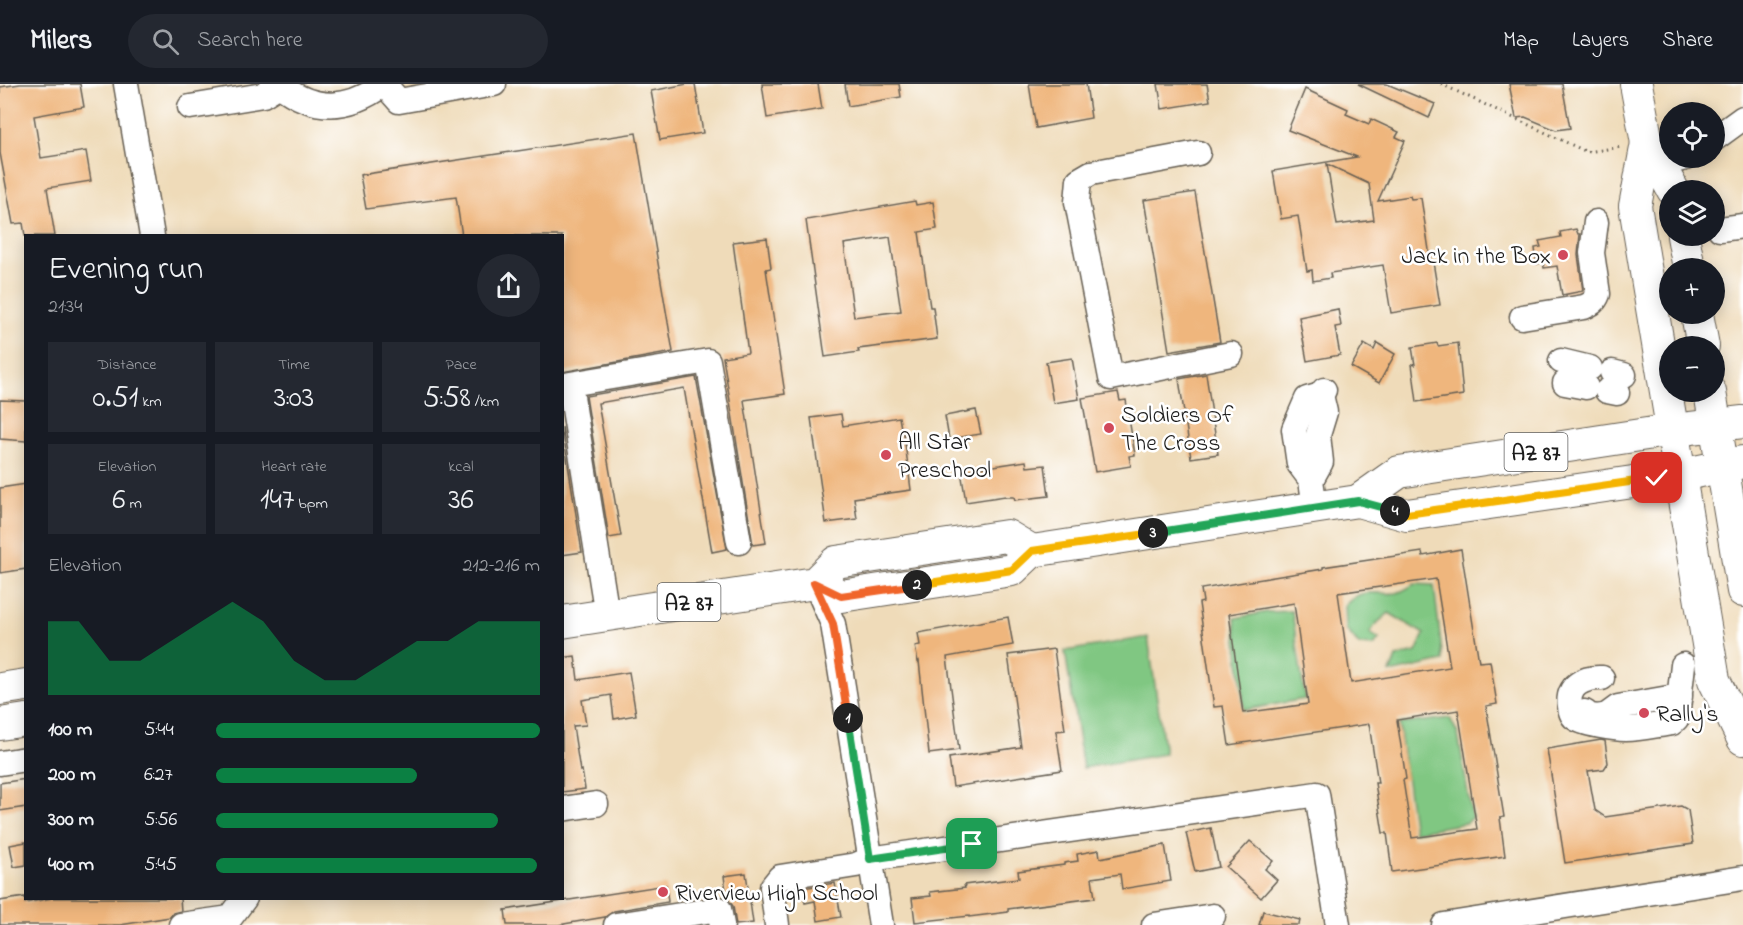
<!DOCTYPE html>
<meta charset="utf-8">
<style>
body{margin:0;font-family:"Indie Flower",sans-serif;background:#242831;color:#f1f3f6;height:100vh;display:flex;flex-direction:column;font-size:22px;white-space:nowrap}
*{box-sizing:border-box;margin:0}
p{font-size:20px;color:#9ea1a6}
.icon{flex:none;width:33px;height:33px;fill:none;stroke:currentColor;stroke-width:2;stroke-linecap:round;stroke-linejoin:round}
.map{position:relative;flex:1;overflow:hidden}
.panel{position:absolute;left:24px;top:150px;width:540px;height:666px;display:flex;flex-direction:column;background:#171b24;border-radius:0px;box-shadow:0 3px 15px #0003}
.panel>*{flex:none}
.buttons{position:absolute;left:1659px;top:18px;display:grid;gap:12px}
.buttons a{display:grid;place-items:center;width:66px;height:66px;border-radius:50%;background:#171b24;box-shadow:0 3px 15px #0003;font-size:30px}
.pin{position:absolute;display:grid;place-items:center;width:51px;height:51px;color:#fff;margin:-26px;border-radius:12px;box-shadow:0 3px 9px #0006}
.km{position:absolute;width:30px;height:30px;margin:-15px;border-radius:50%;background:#222;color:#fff;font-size:16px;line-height:30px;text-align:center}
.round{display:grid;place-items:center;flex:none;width:63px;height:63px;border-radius:32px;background:#242831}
.head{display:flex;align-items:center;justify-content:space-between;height:102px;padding:0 24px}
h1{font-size:33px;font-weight:600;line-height:45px}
.metrics{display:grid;grid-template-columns:repeat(3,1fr);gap:9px;height:102px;padding:6px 24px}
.metrics div{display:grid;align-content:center;border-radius:0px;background:#242831;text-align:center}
.metrics b{font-size:30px;font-weight:600}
.metrics small{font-size:16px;font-weight:400}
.metrics p{font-size:16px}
.chart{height:168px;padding:12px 24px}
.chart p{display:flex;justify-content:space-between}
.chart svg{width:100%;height:108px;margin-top:6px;fill:#0b8043;opacity:.7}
ul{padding:0 24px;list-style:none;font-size:20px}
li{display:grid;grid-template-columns:96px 72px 1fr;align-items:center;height:45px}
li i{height:15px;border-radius:8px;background:#0b8043}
header{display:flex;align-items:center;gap:36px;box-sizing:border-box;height:84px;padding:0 30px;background:#171b24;border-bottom:2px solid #363941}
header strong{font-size:28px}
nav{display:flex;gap:33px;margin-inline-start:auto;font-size:21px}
.search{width:420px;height:54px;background:#242831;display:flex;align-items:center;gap:15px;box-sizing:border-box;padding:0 21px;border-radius:33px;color:#9ea1a6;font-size:22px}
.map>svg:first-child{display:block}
.green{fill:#80c782;stroke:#4e724f;stroke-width:1.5}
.building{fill:#efb67d;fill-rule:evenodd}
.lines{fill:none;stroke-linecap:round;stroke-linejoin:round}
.minor-casing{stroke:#665f53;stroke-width:27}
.major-casing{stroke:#665f53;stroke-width:34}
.path{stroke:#665f53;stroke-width:3;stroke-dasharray:1.5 4.5;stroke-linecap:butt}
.minor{stroke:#fff;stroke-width:24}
.major{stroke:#fff;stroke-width:32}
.split-1-casing{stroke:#fff;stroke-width:12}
.split-2-casing{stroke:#fff;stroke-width:12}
.split-3-casing{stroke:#fff;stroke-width:12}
.split-4-casing{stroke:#fff;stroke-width:12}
.split-5-casing{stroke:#fff;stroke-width:12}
.split-1{stroke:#22a559;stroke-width:8}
.split-2{stroke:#f0652b;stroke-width:8}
.split-3{stroke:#f5b400;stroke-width:8}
.split-4{stroke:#22a559;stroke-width:8}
.split-5{stroke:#f5b400;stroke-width:8}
.poi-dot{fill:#d1495b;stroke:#fff;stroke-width:2}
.labels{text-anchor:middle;stroke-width:5;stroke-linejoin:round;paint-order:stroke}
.shield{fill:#fff;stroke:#606060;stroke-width:1.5}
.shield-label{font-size:22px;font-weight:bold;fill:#1c1c1c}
.poi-label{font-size:24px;fill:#1c1c1c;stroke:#fff;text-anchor:start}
</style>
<header>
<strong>Milers</strong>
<div class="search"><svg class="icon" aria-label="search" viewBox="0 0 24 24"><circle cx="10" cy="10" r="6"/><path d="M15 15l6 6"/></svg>Search here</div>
<nav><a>Map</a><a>Layers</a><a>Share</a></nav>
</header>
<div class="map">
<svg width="1743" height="841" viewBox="0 0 1743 841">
<rect width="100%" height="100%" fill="#fff"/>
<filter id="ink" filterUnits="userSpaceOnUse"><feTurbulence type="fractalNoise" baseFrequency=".0167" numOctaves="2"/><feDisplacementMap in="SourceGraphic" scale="12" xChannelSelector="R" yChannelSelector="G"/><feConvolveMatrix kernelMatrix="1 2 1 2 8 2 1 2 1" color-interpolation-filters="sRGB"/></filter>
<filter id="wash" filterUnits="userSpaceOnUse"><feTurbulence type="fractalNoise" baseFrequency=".008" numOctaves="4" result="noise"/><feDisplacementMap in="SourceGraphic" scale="24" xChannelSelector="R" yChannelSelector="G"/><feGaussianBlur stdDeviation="1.35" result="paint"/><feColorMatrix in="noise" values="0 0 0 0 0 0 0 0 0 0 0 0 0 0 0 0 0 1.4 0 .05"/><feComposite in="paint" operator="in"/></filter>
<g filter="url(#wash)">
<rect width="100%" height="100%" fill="#efdbb9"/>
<!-- green -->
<g class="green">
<path d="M1414 500 1434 501 1443 577 1390 589 1396 573 1416 568 1424 550 1389 529 1375 541 1370 549 1379 555 1374 562 1359 561 1346 545 1345 521C1365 501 1373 512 1396 509 1402 508 1409 503 1414 500Z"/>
<path d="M1292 527 1305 615 1244 626 1235 534 1267 528Z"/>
<path d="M1148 553 1165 670 1083 684 1065 567Z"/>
<path d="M1450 634 1458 650 1472 733 1466 739 1414 748 1399 640Z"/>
</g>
<g id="blocks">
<!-- building -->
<g class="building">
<path d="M20 0H80L84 23 34 32 41 74 86 67 91 97 47 104 55 152H25L23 139 13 140 0 69V3Z"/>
<path d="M687 0H695L703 49 660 56 651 7Z"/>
<path d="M762 0H818L822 25 767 34Z"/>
<path d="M845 0H899L901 13 848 22Z"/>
<path d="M1029 0H1086L1091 34 1036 44Z"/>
<path d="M1158 0H1207L1210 17 1162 25Z"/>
<path d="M1358 0H1387L1435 20 1429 34Z"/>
<path d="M1509 0H1562L1570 44 1556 46 1525 33 1516 34Z"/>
<path d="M1305 5 1348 25 1346 30 1369 40 1371 35 1399 48 1396 53 1405 57 1378 117 1410 112 1411 115 1421 114 1431 179 1433 178 1440 221 1391 229 1383 181 1330 189 1331 194 1313 197 1312 186 1307 187 1298 132 1281 135 1273 87 1357 73 1288 46ZM1327 80 1369 100 1374 136 1337 141Z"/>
<path d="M636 49 673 268 562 288V152H462L456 113 366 125 360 91Z"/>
<path d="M1195 108 1220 258 1169 267 1144 116Z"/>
<path d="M915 117 916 121 933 118 937 145 919 148 930 223H933L937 255 858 265 859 268 825 273 806 136ZM890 153 901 227 854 233 844 160Z"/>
<path d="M1576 145 1578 150H1580L1578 171 1583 207 1562 211 1557 182 1544 184 1543 178 1537 180 1535 164 1541 163 1539 157 1561 153 1560 148Z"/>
<path d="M767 154 771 184 766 185 785 310 744 316 766 459 753 461 723 273 748 269 733 158Z"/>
<path d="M1338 225 1341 242 1335 243 1340 271 1307 277 1299 233Z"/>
<path d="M1377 259 1395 270 1379 299 1351 283 1364 260 1374 266Z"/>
<path d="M1437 259 1438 262 1458 259 1463 311 1417 318 1412 280 1415 281 1412 263Z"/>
<path d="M1072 274 1079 315 1053 319 1046 278Z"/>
<path d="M1206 290 1218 370 1191 374 1179 295Z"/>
<path d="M696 293 727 465 712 468 684 304 598 319 621 452 609 454 586 312Z"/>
<path d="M1118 308 1120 317 1126 316 1135 371 1129 372 1131 382 1095 388 1082 314Z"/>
<path d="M0 316 26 317V357L0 355Z"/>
<path d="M976 326 981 350 949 355 945 332Z"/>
<path d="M841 330 843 342 899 333 901 344 903 343 911 406 854 414 857 435 826 439 811 334Z"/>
<path d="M562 343 582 468 562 471Z"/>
<path d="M1026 377 1027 383 1045 381 1049 412 1015 416 1014 413H1005V412L966 418 961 387Z"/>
<path d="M26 400V485L0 489V404Z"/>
<path d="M1461 465 1479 578 1490 577 1497 620 1486 622 1504 733 1500 734 1505 772 1392 788 1387 749H1383L1375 699H1378L1369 640 1229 661 1223 622 1214 623 1199 519 1203 518 1201 505 1323 485V483L1422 468 1423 472ZM1436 495 1450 583 1351 599 1338 509ZM1294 519 1308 620 1243 629 1229 530ZM1458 626 1477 745 1412 754 1403 696 1406 695 1397 636Z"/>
<path d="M1008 533 1013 561 947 573 959 666 929 670 919 577 918 578 915 562 920 561 918 549Z"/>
<path d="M1054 565 1065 646 1056 647 1062 686 953 703 949 674 1021 663 1008 571Z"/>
<path d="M575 572 578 596 629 588 636 631 614 635 611 611 582 616 586 641 573 642 580 687 582 686 585 705 562 708V574Z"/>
<path d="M1601 656 1605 657 1608 679 1604 685 1588 687 1595 726 1605 733 1681 722 1688 726 1693 760 1565 779 1547 665Z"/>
<path d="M26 695V723L0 727V699Z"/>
<path d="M1211 744 1219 783 1195 788 1186 749Z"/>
<path d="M1250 757 1273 777 1265 785 1277 796 1261 814 1226 783Z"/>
<path d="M26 758V781L14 783 10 761Z"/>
<path d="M1165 761 1171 797 1122 805 1120 790 1092 794 1095 814 1008 825V828L969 833V832L915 838 912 814 931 812 930 808 965 804 964 801 1019 794 1018 787 1064 781V779L1078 777 1077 770 1099 766 1100 774Z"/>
<path d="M746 789 753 839 736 841 733 822 727 814 724 792Z"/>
<path d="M835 799 841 833 818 837 815 817 805 819 802 804Z"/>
<path d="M666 801 668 818 614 827 605 833 558 841H507L505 826Z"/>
<path d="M25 813V819L53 814H180L181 827 173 829 170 833 120 841H0V817Z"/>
<path d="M1263 827 1300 836 1299 841H1259Z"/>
</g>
</g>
</g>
<g filter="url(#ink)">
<use href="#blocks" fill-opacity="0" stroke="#665f53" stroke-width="1.5"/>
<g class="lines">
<!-- minor casing -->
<g class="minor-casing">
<g id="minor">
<path d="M126 0 152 152"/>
<path d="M278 0C314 28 348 27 384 0"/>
<path d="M384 0 399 17 494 0"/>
<path d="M190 23 263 11 279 1"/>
<path d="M1714 55 1743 34"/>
<path d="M1198 69 1091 89 1079 96 1077 118 1111 294 1231 270"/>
<path d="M1659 81 1686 74"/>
<path d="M1720 145 1743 142"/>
<path d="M1522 233 1584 223C1591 220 1595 218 1598 210L1592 169 1596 138"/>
<path d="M1561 277 1590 284"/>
<path d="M1612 288 1624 291"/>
<path d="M1565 299 1586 303"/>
<path d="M1607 307 1617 309"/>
<path d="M1311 396 1321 378 1318 351 1325 328 1321 311"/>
<path d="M1315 424 1311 396 1299 380 1294 345 1307 315 1321 311 1324 306"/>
<path d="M815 499 833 540 881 841"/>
<path d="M607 531 570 300 708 277 739 458"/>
<path d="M1602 594C1585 593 1566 601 1570 622 1570 626 1572 632 1575 634 1582 640 1616 645 1625 645 1640 645 1657 641 1672 639L1677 634 1683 581"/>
<path d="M1585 628 1590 632 1599 633 1607 631 1618 623 1680 612"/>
<path d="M0 679 26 675"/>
<path d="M562 725 596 720"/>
<path d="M181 841 230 834 245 814"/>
<path d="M616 841 719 825 722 841"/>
<path d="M777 841 772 803 780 793 856 781 870 775 1317 710 1338 841"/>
<path d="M1154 841 1213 832"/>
<path d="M1444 841 1743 794"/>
</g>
</g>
<!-- major casing -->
<g class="major-casing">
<g id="major">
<path d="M1636 0 1647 59 1673 106"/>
<path d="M1647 59 1635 122 1714 596 1743 655"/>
<path d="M1683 152 1689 184"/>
<path d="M1697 230 1703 262"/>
<path d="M1710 308 1743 507"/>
<path d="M1358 417 1399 388 1673 346 1743 338"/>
<path d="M815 499 841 512 1012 486 1032 467 1358 417 1407 431 1681 391 1743 378"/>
<path d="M562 538 815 499 836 478 1007 452 1032 467"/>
<path d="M0 605 26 601"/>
<path d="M0 640 26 636"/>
</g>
</g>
<!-- path -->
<path class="path" d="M1441 0 1587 68 1622 63"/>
<!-- minor -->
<use href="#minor" class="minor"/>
<!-- major -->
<use href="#major" class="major"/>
</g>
</g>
<g class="lines" filter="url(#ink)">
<!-- split-1 casing -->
<g class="split-1-casing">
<path id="split-1" d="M848 634 870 775 972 760"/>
</g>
<!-- split-2 casing -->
<g class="split-2-casing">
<path id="split-2" d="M848 634 833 540 814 499 841 512 917 501"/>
</g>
<!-- split-3 casing -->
<g class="split-3-casing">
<path id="split-3" d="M917 501 1012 486 1032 467 1153 449"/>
</g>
<!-- split-4 casing -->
<g class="split-4-casing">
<path id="split-4" d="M1153 449 1358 417 1395 427"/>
</g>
<!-- split-5 casing -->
<g class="split-5-casing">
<path id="split-5" d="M1395 427 1407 430 1657 394"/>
</g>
<!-- split-1 -->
<use href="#split-1" class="split-1"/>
<!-- split-2 -->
<use href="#split-2" class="split-2"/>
<!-- split-3 -->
<use href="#split-3" class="split-3"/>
<!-- split-4 -->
<use href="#split-4" class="split-4"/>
<!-- split-5 -->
<use href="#split-5" class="split-5"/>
</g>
<!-- markers -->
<g class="poi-dot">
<circle cx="1563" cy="171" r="6"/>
<circle cx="1109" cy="344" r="6"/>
<circle cx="886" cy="371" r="6"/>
<circle cx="1644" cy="629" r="6"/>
<circle cx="663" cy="808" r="6"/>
</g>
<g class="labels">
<!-- shield labels -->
<g class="shield">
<rect x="1504.5" y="349" width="63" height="38" rx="4.5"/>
<rect x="657.5" y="499" width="63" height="38" rx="4.5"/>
</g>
<g class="shield-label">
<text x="1536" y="376">AZ 87</text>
<text x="689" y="526">AZ 87</text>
</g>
<!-- poi labels -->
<g class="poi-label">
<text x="1551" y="179" text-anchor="end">Jack in the Box</text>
<text x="1121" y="338">Soldiers Of<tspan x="1121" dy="28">The Cross</tspan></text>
<text x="898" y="365">All Star<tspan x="898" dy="28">Preschool</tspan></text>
<text x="1656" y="637">Rally's</text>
<text x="675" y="816">Riverview High School</text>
</g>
</g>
</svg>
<div class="buttons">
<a><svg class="icon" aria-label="locate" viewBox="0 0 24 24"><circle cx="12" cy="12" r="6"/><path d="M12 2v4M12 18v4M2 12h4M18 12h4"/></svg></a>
<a><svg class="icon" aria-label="layers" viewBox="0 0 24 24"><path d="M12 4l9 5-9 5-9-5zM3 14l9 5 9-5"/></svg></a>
<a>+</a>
<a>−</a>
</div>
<div class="pin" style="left:972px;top:760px;background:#1e9e55"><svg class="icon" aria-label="arrive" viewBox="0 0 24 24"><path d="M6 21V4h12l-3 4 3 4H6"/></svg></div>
<div class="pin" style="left:1657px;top:394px;background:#d93025"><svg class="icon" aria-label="check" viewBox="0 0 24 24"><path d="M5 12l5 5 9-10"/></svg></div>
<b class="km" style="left:848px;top:634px">1</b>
<b class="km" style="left:917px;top:501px">2</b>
<b class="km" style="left:1153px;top:449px">3</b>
<b class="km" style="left:1395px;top:427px">4</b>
<section class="panel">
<div class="head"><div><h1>Evening run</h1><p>21:34</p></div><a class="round"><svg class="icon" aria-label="share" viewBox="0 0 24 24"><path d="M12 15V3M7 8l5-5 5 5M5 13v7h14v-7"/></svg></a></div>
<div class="metrics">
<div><p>Distance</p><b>0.51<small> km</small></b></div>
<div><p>Time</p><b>3:03</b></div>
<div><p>Pace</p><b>5:58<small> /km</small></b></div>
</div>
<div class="metrics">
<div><p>Elevation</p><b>6<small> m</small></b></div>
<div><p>Heart rate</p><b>147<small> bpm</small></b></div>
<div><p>kcal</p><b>36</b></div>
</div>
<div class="chart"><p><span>Elevation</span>212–216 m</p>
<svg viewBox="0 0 160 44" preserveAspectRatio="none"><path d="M0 44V14L10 14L20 30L30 30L40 22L50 14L60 6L70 14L80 30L90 38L100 38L110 30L120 22L130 22L140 14L150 14L160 14V44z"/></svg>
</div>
<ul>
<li><b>100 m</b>5:44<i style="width:100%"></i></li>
<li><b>200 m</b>6:27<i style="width:62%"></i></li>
<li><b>300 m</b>5:56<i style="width:87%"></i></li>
<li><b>400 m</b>5:45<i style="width:99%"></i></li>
</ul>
</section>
</div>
